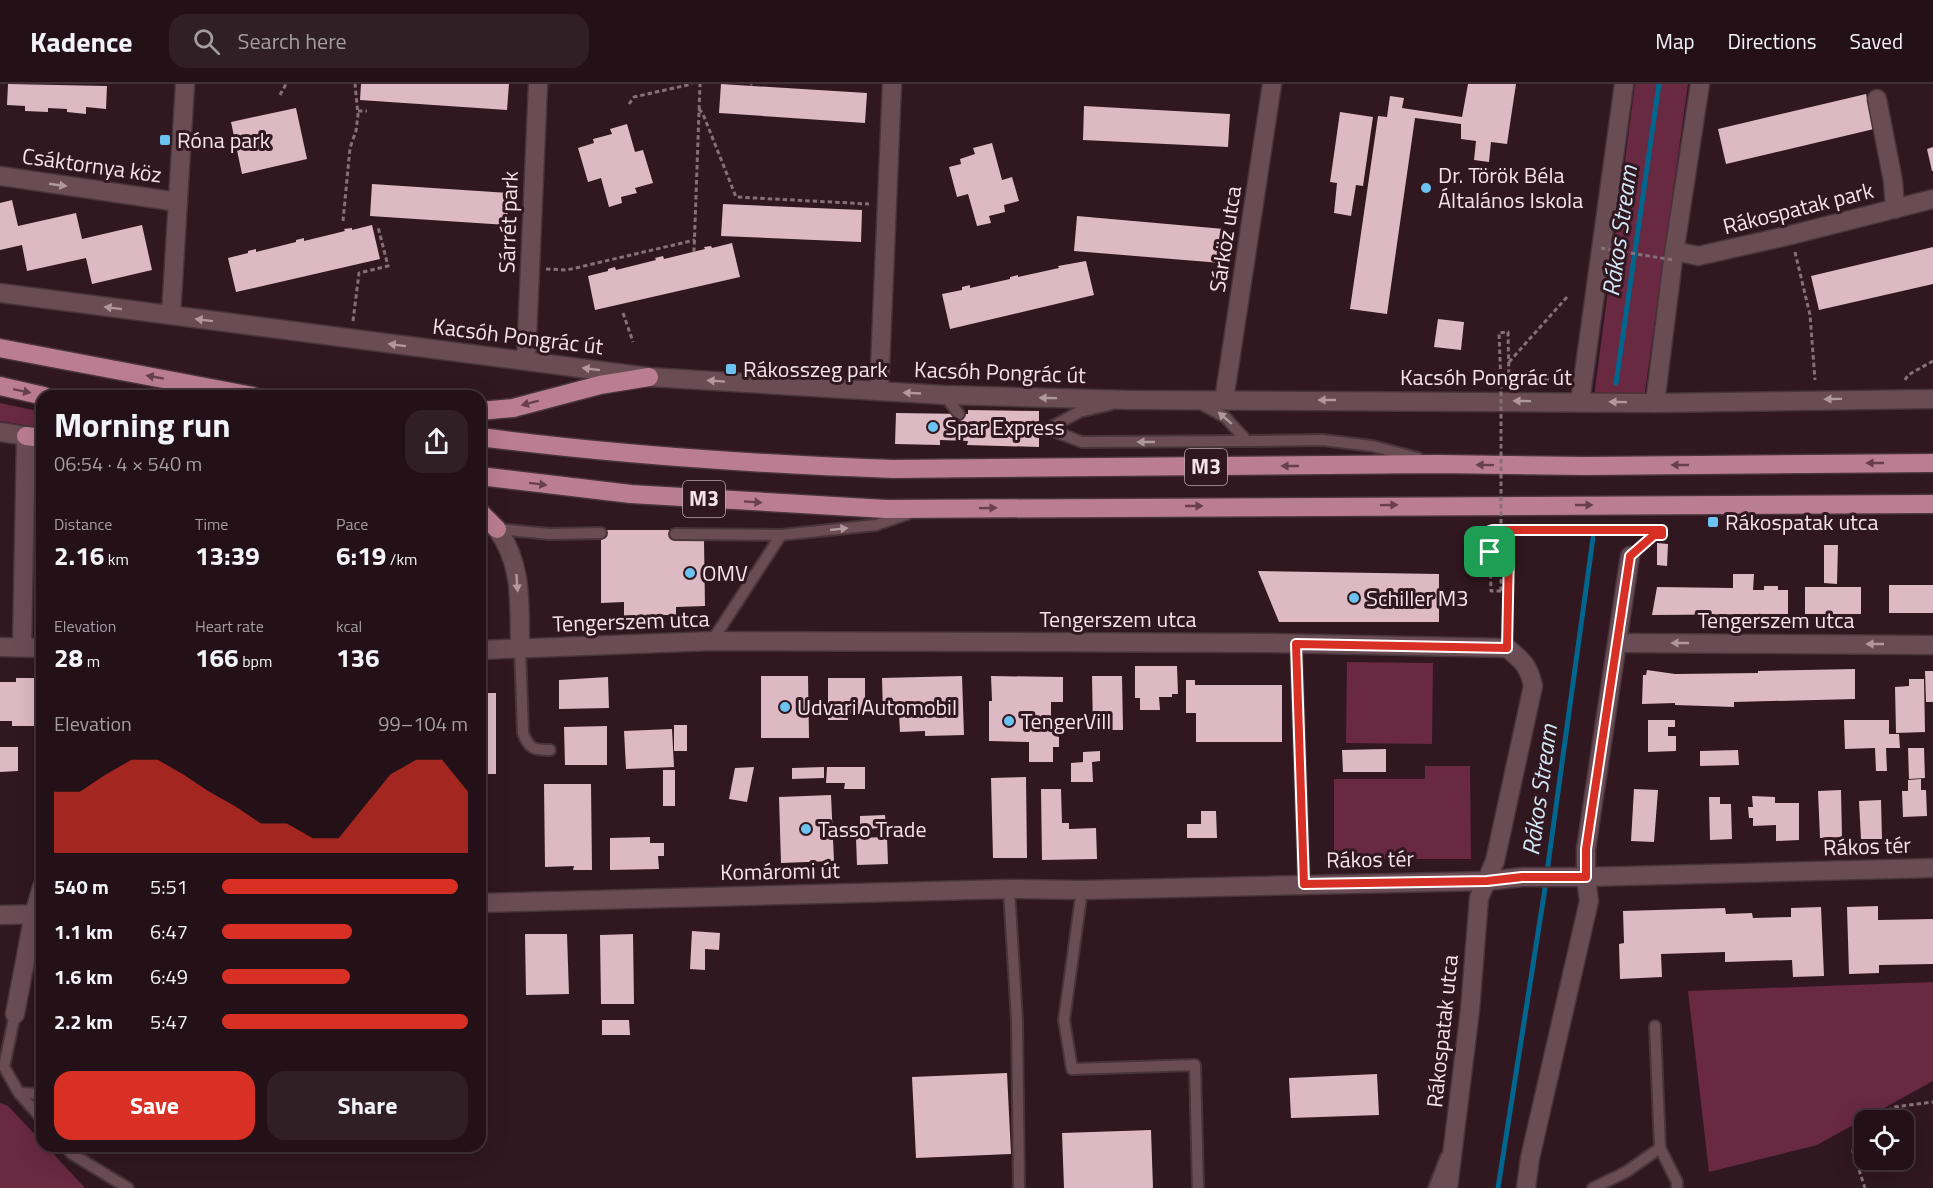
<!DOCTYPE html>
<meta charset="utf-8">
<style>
body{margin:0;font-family:"Titillium Web",sans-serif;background:#301f25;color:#f1f3f6;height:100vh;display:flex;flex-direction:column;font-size:22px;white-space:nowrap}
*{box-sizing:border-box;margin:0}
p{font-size:20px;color:#a39da2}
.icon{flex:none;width:33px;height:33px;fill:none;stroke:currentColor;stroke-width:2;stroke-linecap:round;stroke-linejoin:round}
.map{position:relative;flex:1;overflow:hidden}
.panel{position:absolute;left:36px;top:306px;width:450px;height:762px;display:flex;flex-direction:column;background:#241118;border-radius:18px;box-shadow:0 6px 24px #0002,0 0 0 2px #413137}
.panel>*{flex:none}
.controls{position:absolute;left:1854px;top:1026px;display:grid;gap:12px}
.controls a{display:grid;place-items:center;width:60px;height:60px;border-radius:12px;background:#241118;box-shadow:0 6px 24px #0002,0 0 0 2px #413137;font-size:30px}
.pin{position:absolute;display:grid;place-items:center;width:51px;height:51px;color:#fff;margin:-26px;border-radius:12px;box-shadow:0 3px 9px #0006}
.round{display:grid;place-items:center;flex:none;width:63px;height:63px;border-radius:18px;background:#301f25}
.overview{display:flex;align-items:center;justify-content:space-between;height:102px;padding:0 18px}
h1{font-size:33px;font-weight:700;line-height:45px}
.metrics{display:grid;grid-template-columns:repeat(3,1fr);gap:9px;height:102px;padding:6px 18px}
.metrics div{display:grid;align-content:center}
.metrics b{font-size:26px;font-weight:700}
.metrics small{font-size:16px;font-weight:400}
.metrics p{font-size:16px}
.chart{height:168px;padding:12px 18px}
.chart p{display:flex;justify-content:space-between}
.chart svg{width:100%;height:108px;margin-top:6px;fill:#d93025;opacity:.7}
.button{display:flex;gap:12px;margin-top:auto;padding:12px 18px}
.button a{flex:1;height:69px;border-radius:18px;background:#d93025;color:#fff;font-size:24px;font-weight:700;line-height:69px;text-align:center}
.button a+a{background:#301f25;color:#f1f3f6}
ul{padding:0 18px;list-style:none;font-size:20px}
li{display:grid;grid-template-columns:96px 72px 1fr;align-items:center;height:45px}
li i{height:15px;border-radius:8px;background:#d93025}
header{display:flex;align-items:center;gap:36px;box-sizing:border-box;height:84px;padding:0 30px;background:#241118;border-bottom:2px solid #413137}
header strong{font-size:28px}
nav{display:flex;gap:33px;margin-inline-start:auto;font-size:21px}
.search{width:420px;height:54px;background:#301f25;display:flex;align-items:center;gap:15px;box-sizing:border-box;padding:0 21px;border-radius:18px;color:#a39da2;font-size:22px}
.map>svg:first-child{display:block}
.green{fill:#682941}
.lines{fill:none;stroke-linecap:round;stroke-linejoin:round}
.stream{stroke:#00668e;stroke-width:5}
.building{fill:#ddb9c3}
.lane-casing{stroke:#48343a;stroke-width:14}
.street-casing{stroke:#48343a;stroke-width:21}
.secondary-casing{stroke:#48343a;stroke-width:21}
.primary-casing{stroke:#48343a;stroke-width:21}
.path{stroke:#867078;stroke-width:3;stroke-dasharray:4.5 3;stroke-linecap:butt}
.lane{stroke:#6a4c55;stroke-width:10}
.street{stroke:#6a4c55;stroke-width:18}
.secondary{stroke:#6a4c55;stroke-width:18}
.primary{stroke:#bb7d91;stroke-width:18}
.path-bridge{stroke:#867078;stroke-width:3;stroke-dasharray:4.5 3;stroke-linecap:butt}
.oneway{fill:#b0989e}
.oneway2{fill:#68404d}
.route-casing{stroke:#fff;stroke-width:12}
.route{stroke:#d93025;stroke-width:8}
.poi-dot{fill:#6cc3f2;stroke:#301720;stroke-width:2}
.labels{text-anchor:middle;stroke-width:6;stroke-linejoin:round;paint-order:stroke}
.shield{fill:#301720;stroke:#baa6ac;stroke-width:1.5}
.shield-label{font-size:21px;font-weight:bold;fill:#f5e3e8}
.poi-label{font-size:22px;fill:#f5e3e8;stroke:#301720;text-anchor:start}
.street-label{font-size:22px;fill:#f5e3e8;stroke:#301720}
.water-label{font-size:24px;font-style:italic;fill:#d1e8f6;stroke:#301720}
</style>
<header>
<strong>Kadence</strong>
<div class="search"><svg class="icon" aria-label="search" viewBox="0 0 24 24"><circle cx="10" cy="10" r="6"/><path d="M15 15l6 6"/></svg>Search here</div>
<nav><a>Map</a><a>Directions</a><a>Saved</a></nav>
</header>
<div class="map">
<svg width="1933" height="1104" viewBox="0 0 1933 1104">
<rect width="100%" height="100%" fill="#301720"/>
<!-- green -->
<g class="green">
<path d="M1635 0H1688L1642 329 1592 328Z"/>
<path d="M0 319 42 328V344L0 337Z"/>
<path d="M1347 578 1433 579 1432 660 1346 659Z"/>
<path d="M1425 682H1470L1471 775H1334V695H1425Z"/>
<path d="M1933 898V997L1817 1061 1709 1088 1688 907Z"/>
<path d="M0 1019 8 1022 42 1058V1062H46L85 1104H0Z"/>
</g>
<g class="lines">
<!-- stream -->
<g class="stream">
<path d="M1616 299 1659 0"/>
<path d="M1547 788 1593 454"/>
<path d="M1498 1104 1546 798"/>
</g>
</g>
<!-- building -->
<g class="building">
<path d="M8 0 107 2 106 25 86 23V30L67 28V25L48 24V28L25 27V22L7 21Z"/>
<path d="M361 0H509L507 26 360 16Z"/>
<path d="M721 0 867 9 865 39 719 29Z"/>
<path d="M1468 0H1516L1507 60 1491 58 1489 78 1474 76 1476 57 1461 55V40L1415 34 1387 230 1350 225 1378 32 1387 33 1390 12 1404 14 1402 24 1462 33Z"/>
<path d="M1866 10 1874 45 1726 80 1718 45Z"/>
<path d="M1084 22 1230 30 1228 63 1083 56Z"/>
<path d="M296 24 307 75 242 90 231 38Z"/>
<path d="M1340 28 1373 33 1363 102 1356 101 1351 132 1334 129 1337 99 1330 98Z"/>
<path d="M627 40 635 68 643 66 653 99 635 104 637 109 621 113 622 119 609 123 601 94 588 98 578 64 594 59 593 55 612 50 610 45Z"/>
<path d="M992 59 1002 96 1012 93 1019 117 1004 121 1005 128 989 132 991 139 977 142 968 110 957 113 949 83 961 80 960 75 975 70 973 64Z"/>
<path d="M1933 63V87H1932L1927 65Z"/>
<path d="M372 100 509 109 507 141 370 132Z"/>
<path d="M12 116 18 142 76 129 82 155 142 141 152 186 92 200 86 174 27 187 22 161 0 166V119Z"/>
<path d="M723 120 862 126 861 158 721 152Z"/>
<path d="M1077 132 1224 145 1221 179 1074 167Z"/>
<path d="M372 141 380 175 236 208 228 174 248 169V167L256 165V168L296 158V156L304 154V157L345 147 344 145 352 144V146Z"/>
<path d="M732 159 740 193 595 226 588 192 608 187V185L615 183 616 186 656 176 655 174 663 172 664 175 705 165 704 163 711 162 712 164Z"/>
<path d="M1933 163V200L1819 226 1811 192Z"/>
<path d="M1086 177 1094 211 950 245 942 210 962 206V203L970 201V204L1010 195V193L1018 191V193L1059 184 1058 182Z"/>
<path d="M1438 235 1464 238 1461 266 1434 263Z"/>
<path d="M968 326 1039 327V363L967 361 968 357 940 356V361L895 360 896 329 968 330Z"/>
<path d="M601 446H675V456H704L705 522 676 523V531H651V546H624V518L601 519Z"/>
<path d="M1657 459 1668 460 1667 482 1657 481Z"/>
<path d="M1824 461H1838L1837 500 1824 499Z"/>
<path d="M1258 487 1439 490V538H1279Z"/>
<path d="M1733 490H1754L1753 506H1764V502H1778V506H1788V530L1652 531 1657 503 1733 504Z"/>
<rect x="1889" y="501" width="44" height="28"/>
<rect x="1805" y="503" width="56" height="27"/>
<path d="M1135 582H1177L1178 610H1172V613H1159L1160 626H1140V614H1135Z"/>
<path d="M1855 585V615L1734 618V623L1675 621V619L1642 620 1643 591H1646L1647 586 1675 590 1758 589V587Z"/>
<path d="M1925 587H1933V618H1926Z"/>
<path d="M761 592H808L809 654H761Z"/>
<path d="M962 592 964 651 925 652V647L900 648 899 630H883L882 594Z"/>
<path d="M991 592 1063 593V618H1051V643H1059V663H1053V678H1029V658L989 657V617H992Z"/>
<path d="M1092 592H1122L1123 646H1093Z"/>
<path d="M608 593 609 624 559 625V596Z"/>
<path d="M16 594H42V642H12V637H0V598H16Z"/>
<path d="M828 594H865V630H848V636H828Z"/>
<path d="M1909 595H1924L1925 648 1896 649 1895 603 1909 602Z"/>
<path d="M1186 596H1195V601H1282V658H1196V629H1186Z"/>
<rect x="480" y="609" width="16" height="81"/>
<path d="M1648 636H1675V643H1668V652H1676V667L1648 668Z"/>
<path d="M1844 636H1889V650H1899L1900 664H1886L1887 687H1876L1875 664 1845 665Z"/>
<rect x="674" y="641" width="13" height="26"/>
<path d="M607 642V681H565L564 643Z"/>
<path d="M672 645 674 683 626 685 624 647Z"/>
<path d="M0 663H18V687L0 688Z"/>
<path d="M1908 664H1924L1925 694 1909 695Z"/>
<path d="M1386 665V688H1343L1342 666Z"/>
<path d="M1738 666 1739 681 1700 682V667Z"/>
<path d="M1100 667V677L1092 678 1093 698H1071V679L1083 678V668Z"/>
<path d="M754 683 747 718 729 715 735 684Z"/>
<path d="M824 683V694L792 695V684Z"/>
<path d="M827 683H865V705H844L845 699H826Z"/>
<rect x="663" y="686" width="12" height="36"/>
<path d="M1026 693 1027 774H993L991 694Z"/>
<path d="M1921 695V706H1926L1927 732 1903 733 1902 707H1908V696Z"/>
<path d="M544 700H591L592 786H573L574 782 545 783Z"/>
<path d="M1041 705H1061L1062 739H1069V745L1096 744 1097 775 1042 776Z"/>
<path d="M1634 705 1658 706 1654 758 1631 757Z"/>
<path d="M1841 706 1842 753 1820 754 1818 707Z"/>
<path d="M831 711 834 777 781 779 779 713Z"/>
<path d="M1752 712 1775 713V719H1799V756L1776 757V741L1753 742V734H1749L1748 723H1753Z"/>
<path d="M1709 713H1720V720H1731L1732 755 1710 756Z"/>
<path d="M1881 716 1882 755H1861L1859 717Z"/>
<path d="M1201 727H1216L1217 754H1187V740H1201Z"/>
<path d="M885 731 886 743 860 746V732Z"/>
<path d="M650 753V759H664V772H658L659 785 610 786V754Z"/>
<path d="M887 753 888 780 857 781 856 754Z"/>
<path d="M1878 822V836L1933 835V880L1879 881V889L1849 890 1847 823Z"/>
<path d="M1821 823 1824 892 1793 893 1792 876 1725 878V868L1661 870 1662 893 1620 895 1619 860 1624 859 1623 827 1725 824 1726 830 1752 829 1753 834 1791 833V824Z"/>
<path d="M692 847 720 849 719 866 705 865V886L690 885Z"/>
<path d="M525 850H567L569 910 526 911Z"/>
<path d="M633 850 634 920H601L600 851Z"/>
<path d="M602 936H629L630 951H602Z"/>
<path d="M1007 989 1011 1070 916 1074 912 993Z"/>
<path d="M1377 990 1379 1031 1291 1034 1289 994Z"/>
<path d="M1151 1046 1153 1104H1064L1062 1049Z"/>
</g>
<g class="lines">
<!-- lane casing -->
<g class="lane-casing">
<g id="lane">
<path d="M944 311 959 330"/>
<path d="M1203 321 1225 333 1247 357 1323 356 1372 362 1418 374"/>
<path d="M1039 345H1048L1082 358 1247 357"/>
<path d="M1048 345 1079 328 1109 321"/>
<path d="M497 445 550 450 601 449"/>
<path d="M675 450 781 451 876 441 908 430"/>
<path d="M712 557 781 451"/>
<path d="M1296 560 1304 800"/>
<path d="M520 565 523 649C529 665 534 666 550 666"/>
<path d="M1009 805 1017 937 1019 1104"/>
<path d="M1082 806 1064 936 1072 985 1195 981 1198 1104"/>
<path d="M15 930 4 983 19 1009 42 1035"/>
<path d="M19 1009 42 1010"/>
<path d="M65 1062 72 1070 128 1104"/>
<path d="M1660 1064 1677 1098V1104"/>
<path d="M1434 1104 1446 1073"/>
<path d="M1593 1104 1626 1088 1660 1064 1655 942"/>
</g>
</g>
<!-- street casing -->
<g class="street-casing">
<g id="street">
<path d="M1877 15 1893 97 1895 125"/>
<path d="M0 92 178 118"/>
<path d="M1675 167 1698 172 1791 151 1933 115"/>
<path d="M171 231 185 0"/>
<path d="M526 277 538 0"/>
<path d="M879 307 892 0"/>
<path d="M1224 316 1272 0"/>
<path d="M1580 318 1624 0"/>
<path d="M497 445C524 482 519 523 520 565"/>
<path d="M1618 559 1933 561"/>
<path d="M0 563 42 564"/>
<path d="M22 563 26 352"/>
<path d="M480 566 712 557 1267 559 1507 564C1522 576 1529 582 1533 602L1495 777 1479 814 1470 926 1448 1104"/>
<path d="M480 819 1009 805 1082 806 1487 797 1522 793H1586L1933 784"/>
<path d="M0 831 42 830"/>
<path d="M15 930 34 830 42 803"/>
<path d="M1526 1104 1530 1074 1589 817 1586 793V765L1630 472"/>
</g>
</g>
<!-- secondary casing -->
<g class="secondary-casing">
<g id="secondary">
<path d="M0 209 649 293 944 311 1130 316 1655 319 1933 315"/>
<path d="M1655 319 1673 176 1700 0"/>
<path d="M0 348 26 352"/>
</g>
</g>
<!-- primary casing -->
<g class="primary-casing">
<g id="primary">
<path d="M0 264 253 312"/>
<path d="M0 302 44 312"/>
<path d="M480 327 513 324 600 301 649 293"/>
<path d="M26 352 42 354"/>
<path d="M480 353C617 371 755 380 893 385L1438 380 1586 382 1933 379"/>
<path d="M480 392 631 410 886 425 1933 420"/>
<path d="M480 428 497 445"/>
</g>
</g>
<!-- path -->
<g class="path">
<path d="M751 0 752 1"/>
<path d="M280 11 286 0"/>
<path d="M629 20 634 13 692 0"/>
<path d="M699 25 703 30 736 113 869 120"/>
<path d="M358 27H367"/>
<path d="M343 137 350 64 356 47 358 31 355 0"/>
<path d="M694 168 700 0"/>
<path d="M1795 168 1810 231 1815 296"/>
<path d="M546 185 567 186 695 156"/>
<path d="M623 229 633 258"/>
<path d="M353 237 359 189 388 182 378 143"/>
<path d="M1509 278 1567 213"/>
<path d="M1905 296 1908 291 1933 277"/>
<path d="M1501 300 1499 249 1508 248 1509 295 1567 296"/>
<path d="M1490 468H1510L1507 546"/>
<path d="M1501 507H1491L1490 468 1478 455 1482 450 1493 445 1662 446V451H1654L1642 461"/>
<path d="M1876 1036 1894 1023 1933 1018"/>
<path d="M1864 1041 1855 1044 1853 1068 1865 1104"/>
</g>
<!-- lane -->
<use href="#lane" class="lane"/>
<!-- street -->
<use href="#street" class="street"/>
<!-- secondary -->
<use href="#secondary" class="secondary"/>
<!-- primary -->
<use href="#primary" class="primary"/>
<!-- path-bridge -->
<g class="path-bridge">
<path d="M1601 164 1673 176"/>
<path d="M1501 507V300"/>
</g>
</g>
<!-- one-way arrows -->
<defs><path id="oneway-solid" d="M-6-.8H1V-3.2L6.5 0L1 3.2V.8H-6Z" transform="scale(1.5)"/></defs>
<g class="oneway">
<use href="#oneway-solid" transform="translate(58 101) rotate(8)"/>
<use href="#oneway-solid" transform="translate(113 224) rotate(-173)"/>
<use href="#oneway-solid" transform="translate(204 236) rotate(-173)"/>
<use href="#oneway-solid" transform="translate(397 261) rotate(-173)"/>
<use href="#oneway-solid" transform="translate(591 285) rotate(-173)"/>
<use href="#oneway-solid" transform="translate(716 297) rotate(-176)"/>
<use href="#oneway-solid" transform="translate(912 309) rotate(-177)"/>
<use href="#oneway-solid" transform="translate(1048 314) rotate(-179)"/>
<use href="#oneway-solid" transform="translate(1833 315) rotate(179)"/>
<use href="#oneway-solid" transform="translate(1327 316) rotate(-180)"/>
<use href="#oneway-solid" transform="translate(1522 317) rotate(-179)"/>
<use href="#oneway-solid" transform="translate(1618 318) rotate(-179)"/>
<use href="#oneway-solid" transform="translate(1225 334) rotate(-139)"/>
<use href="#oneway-solid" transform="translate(1146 358) rotate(180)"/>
<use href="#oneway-solid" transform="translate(839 445) rotate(-6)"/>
<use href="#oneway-solid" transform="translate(517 499) rotate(86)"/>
<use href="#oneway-solid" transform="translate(1680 559) rotate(-180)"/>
<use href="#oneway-solid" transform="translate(1875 560) rotate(-180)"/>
</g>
<g class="oneway2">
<use href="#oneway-solid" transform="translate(155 293) rotate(-170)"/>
<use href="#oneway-solid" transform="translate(22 307) rotate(12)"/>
<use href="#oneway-solid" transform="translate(530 319) rotate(165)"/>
<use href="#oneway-solid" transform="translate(1875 379) rotate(180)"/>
<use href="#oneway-solid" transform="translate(1485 381) rotate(-179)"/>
<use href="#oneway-solid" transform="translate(1680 381) rotate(180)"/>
<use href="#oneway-solid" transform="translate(1290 382) rotate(180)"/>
<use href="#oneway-solid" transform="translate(538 400) rotate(7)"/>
<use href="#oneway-solid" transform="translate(753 418) rotate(4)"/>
<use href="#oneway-solid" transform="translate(1389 421) rotate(-1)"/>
<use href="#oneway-solid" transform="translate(1584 421)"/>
<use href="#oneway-solid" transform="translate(1194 422)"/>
<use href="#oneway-solid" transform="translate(988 424) rotate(-1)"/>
</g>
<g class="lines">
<!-- route casing -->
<g class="route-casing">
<path id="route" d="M1493 446H1662V451H1654L1630 472 1586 765V793H1522L1487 797 1304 800 1296 560 1507 564 1509 468H1490L1479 455 1482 450Z"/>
</g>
<!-- route -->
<use href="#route" class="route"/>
</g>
<!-- markers -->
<g class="poi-dot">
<rect x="159" y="50" width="12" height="12" rx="3"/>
<circle cx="1426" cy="104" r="6"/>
<rect x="725" y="279" width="12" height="12" rx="3"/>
<circle cx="933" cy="343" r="6"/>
<rect x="1707" y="432" width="12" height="12" rx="3"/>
<circle cx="690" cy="489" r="6"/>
<circle cx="1354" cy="514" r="6"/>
<circle cx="785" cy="623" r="6"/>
<circle cx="1009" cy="637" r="6"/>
<circle cx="806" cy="745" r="6"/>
</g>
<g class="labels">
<!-- shield labels -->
<g class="shield">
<rect x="1185" y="365" width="42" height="36" rx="4.5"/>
<rect x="683" y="397" width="42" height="36" rx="4.5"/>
</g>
<g class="shield-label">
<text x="1206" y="390">M3</text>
<text x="704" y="422">M3</text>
</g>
<!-- poi labels -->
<g class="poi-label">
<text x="177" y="64">Róna park</text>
<text x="1438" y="99">Dr. Török Béla<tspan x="1438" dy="25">Általános Iskola</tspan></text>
<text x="743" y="293">Rákosszeg park</text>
<text x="945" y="351">Spar Express</text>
<text x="1725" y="446">Rákospatak utca</text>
<text x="702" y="497">OMV</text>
<text x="1366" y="522">Schiller M3</text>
<text x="797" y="631">Udvari Automobil</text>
<text x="1021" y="645">TengerVill</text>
<text x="818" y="753">Tasso Trade</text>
</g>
<!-- street labels -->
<g class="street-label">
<text transform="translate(92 81) rotate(8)" y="8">Csáktornya köz</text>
<text transform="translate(1798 124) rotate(-14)" y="8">Rákospatak park</text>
<text transform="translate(508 138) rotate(-88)" y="8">Sárrét park</text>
<text transform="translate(1225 155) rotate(-81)" y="8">Sárköz utca</text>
<text transform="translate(518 252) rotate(7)" y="8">Kacsóh Pongrác út</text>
<text transform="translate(1000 288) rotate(2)" y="8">Kacsóh Pongrác út</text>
<text x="1486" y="301">Kacsóh Pongrác út</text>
<text x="1118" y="543">Tengerszem utca</text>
<text x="1776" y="544">Tengerszem utca</text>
<text transform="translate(631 537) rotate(-2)" y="8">Tengerszem utca</text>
<text transform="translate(1867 762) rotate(-2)" y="8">Rákos tér</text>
<text transform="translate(1370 775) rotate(-1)" y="8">Rákos tér</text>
<text transform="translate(780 787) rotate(-1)" y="8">Komáromi út</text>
<text transform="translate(1442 947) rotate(-84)" y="8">Rákospatak utca</text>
</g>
<!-- water labels -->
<g class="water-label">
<text transform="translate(1620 147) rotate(-82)" y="8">Rákos Stream</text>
<text transform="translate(1540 706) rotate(-82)" y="8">Rákos Stream</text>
</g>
</g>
</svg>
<div class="controls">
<a><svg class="icon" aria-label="locate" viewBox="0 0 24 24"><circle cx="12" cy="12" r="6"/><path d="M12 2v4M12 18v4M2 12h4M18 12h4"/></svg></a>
</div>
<div class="pin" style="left:1490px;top:468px;background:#1e9e55"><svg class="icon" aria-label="arrive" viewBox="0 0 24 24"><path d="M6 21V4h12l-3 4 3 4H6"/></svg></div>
<section class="panel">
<div class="overview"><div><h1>Morning run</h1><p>06:54 · 4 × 540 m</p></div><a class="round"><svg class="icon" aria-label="share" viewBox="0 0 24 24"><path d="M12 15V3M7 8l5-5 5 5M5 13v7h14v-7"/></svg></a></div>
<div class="metrics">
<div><p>Distance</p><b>2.16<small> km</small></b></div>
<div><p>Time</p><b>13:39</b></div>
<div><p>Pace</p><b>6:19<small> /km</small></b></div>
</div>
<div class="metrics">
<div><p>Elevation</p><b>28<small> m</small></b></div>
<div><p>Heart rate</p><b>166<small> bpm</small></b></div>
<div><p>kcal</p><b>136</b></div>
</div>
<div class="chart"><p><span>Elevation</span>99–104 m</p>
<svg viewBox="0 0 160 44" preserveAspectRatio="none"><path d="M0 44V19L10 19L20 12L30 6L40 6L50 12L60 19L70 25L80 32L90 32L100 38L110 38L120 25L130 12L140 6L150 6L160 19V44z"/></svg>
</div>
<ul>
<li><b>540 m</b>5:51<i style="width:96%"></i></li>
<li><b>1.1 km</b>6:47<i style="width:53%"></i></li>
<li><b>1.6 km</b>6:49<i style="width:52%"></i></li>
<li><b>2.2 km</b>5:47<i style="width:100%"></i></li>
</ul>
<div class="button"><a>Save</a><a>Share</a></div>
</section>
</div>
